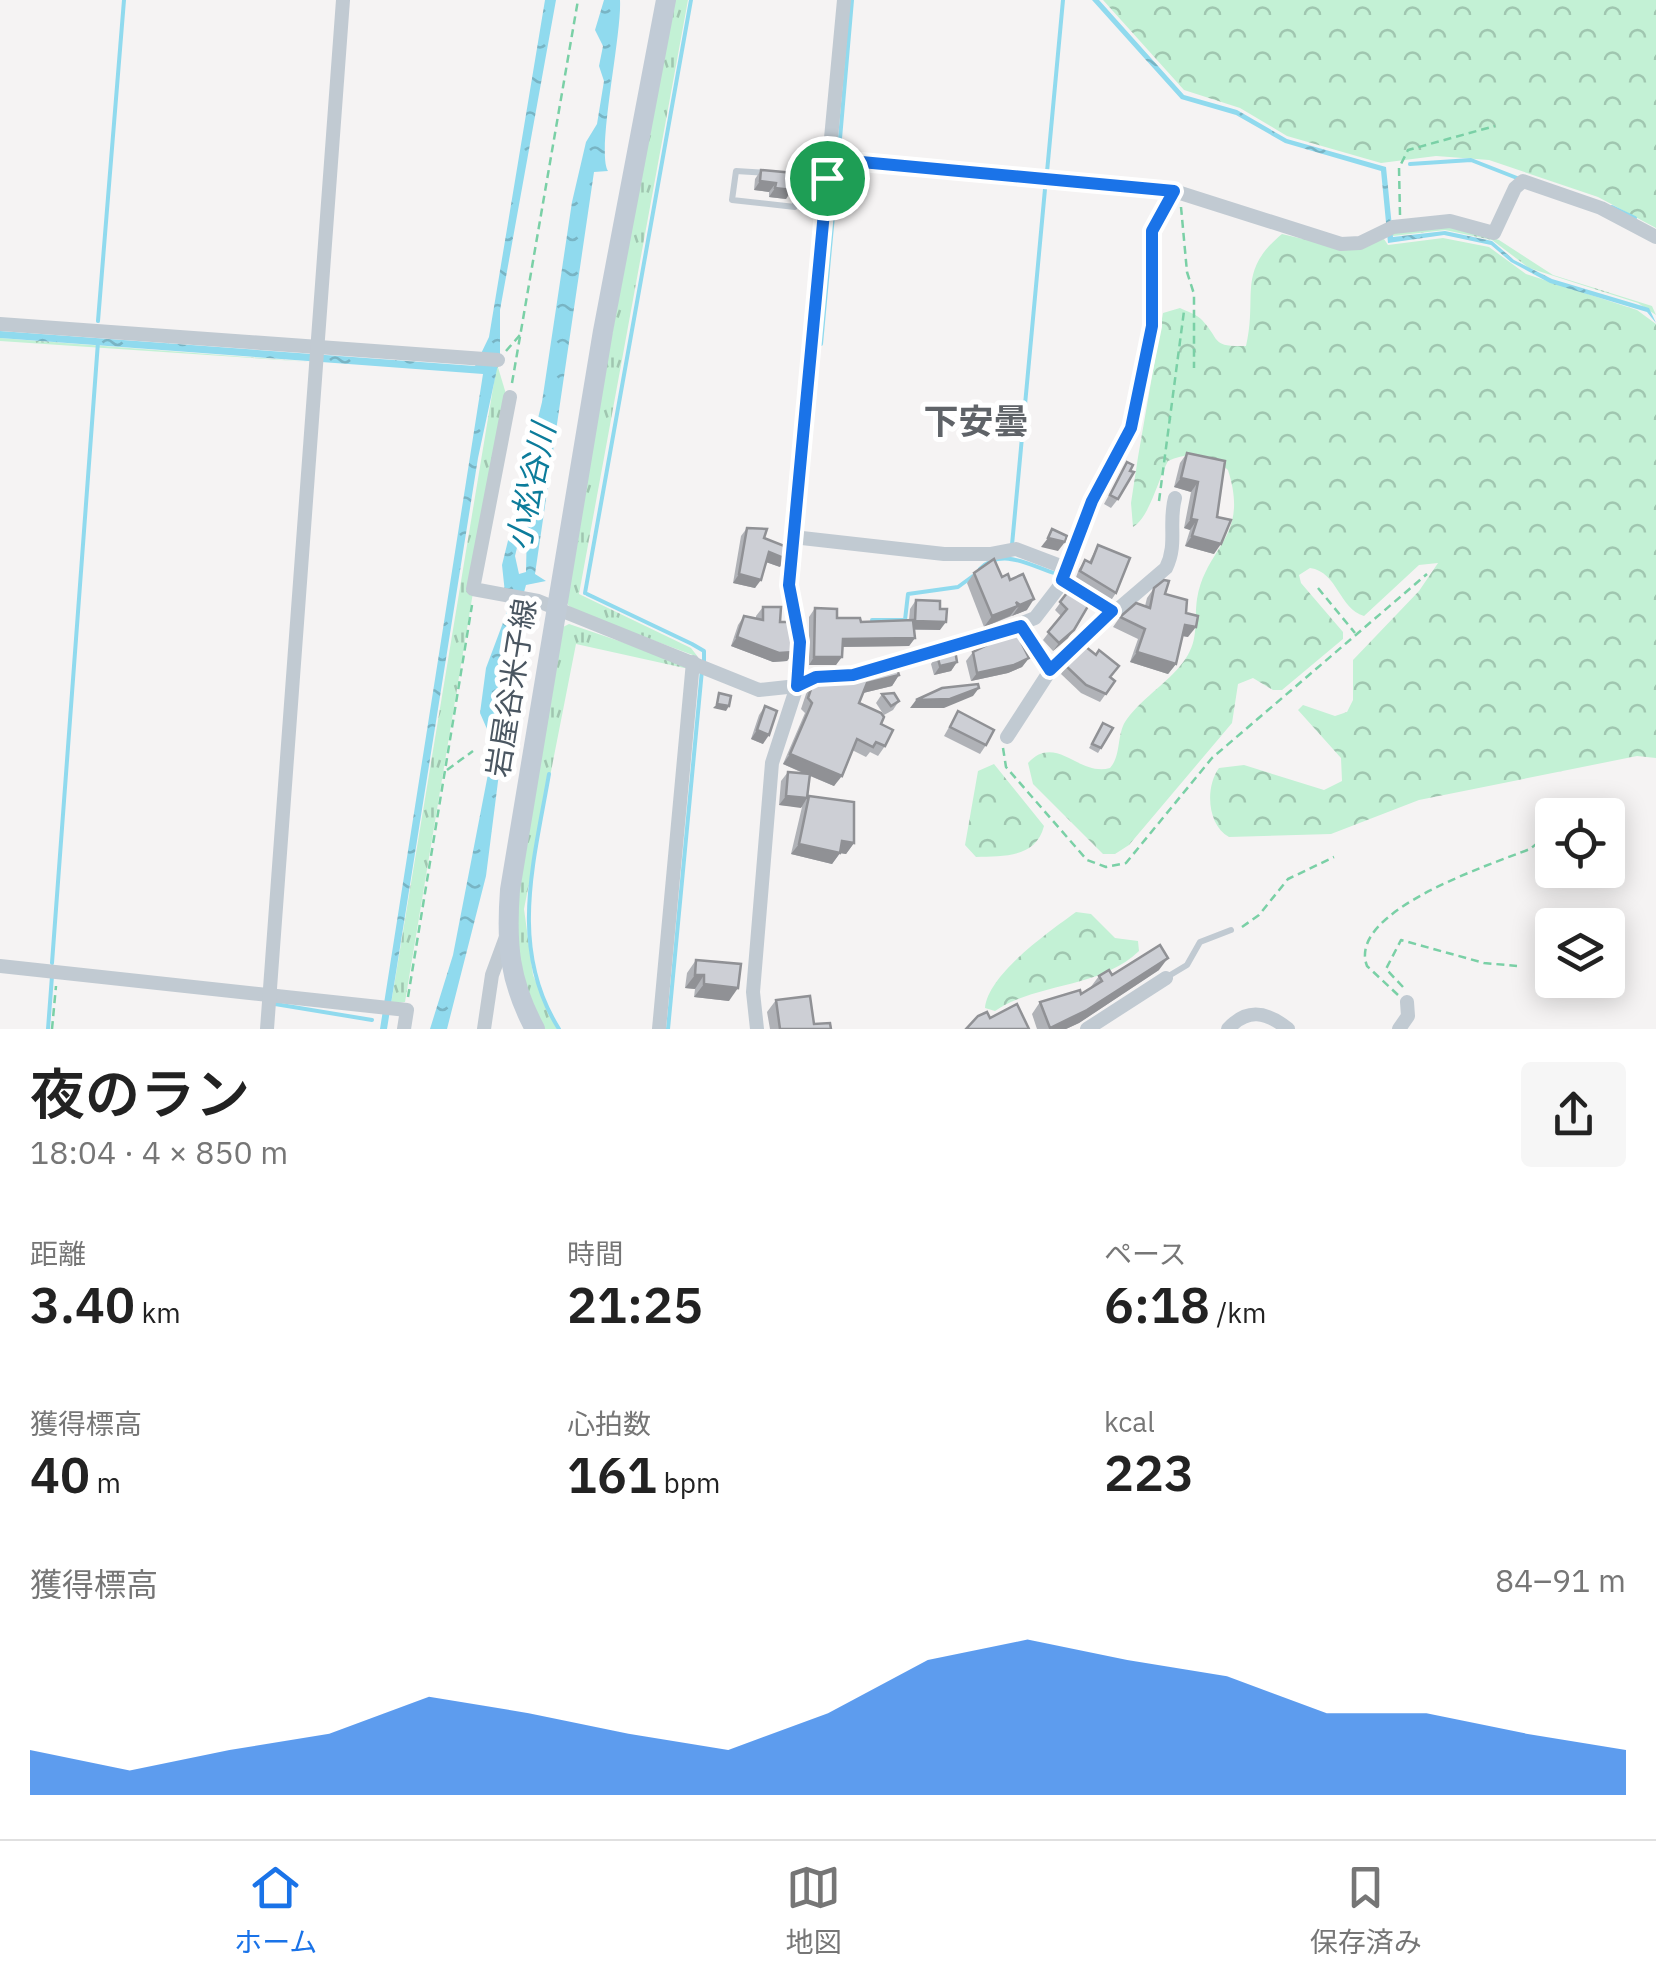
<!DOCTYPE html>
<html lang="ja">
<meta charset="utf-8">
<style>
body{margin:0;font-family:"IBM Plex Sans","Noto Sans JP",sans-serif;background:#f6f6f6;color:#222;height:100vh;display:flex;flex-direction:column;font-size:38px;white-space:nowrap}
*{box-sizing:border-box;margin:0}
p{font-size:32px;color:#767676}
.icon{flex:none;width:55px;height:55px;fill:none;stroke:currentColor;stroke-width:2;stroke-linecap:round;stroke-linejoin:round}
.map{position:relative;height:1029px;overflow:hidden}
.details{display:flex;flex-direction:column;background:#fff;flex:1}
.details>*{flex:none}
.controls{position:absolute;left:1535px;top:798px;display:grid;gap:20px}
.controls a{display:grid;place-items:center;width:90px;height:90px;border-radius:10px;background:#fff;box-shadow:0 5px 25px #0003;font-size:50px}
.pin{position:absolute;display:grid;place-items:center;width:85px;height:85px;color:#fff;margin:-42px;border:5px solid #fff;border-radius:50%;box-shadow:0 2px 10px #0007}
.round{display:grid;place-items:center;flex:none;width:105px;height:105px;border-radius:10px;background:#f6f6f6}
.head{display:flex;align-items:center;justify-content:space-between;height:170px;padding:0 30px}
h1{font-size:55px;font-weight:600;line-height:75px}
.metrics{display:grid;grid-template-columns:repeat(3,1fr);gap:15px;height:170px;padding:10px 30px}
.metrics div{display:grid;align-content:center}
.metrics b{font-size:50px;font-weight:600}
.metrics small{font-size:28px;font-weight:400}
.metrics p{font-size:28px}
.chart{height:280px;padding:20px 30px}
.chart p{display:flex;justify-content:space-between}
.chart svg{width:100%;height:180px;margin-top:10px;fill:#1a73e8;opacity:.7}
.tabs{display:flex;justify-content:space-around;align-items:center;height:140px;border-top:2px solid #e0e0e0;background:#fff;font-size:28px;color:#767676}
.tabs a{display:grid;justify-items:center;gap:5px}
.tabs .active{color:#1a73e8}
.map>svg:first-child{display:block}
.grass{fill:url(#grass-tufts)}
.forest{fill:url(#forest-crowns)}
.water{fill:url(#water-ripples);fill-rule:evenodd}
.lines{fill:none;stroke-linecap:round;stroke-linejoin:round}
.stream{stroke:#90daee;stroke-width:4}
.path{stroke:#7ad0a6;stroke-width:2.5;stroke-dasharray:8 5;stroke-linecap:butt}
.service{stroke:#c1cad2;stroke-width:6}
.minor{stroke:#c1cad2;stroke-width:14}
.secondary{stroke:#c1cbd6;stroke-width:20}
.wall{fill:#b0b2b7}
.shaded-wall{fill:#909195}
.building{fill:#cdcfd5;stroke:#909195;stroke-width:2.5}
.route-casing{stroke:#fff;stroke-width:20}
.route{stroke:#1a73e8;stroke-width:12}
.labels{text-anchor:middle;stroke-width:10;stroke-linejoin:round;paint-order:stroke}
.street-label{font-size:30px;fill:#4a5661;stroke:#fff}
.water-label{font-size:32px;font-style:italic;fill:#0c7c9b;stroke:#fff}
.quarter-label{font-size:35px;font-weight:bold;fill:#5f6368;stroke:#fff}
</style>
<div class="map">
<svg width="1656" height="1029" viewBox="0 0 1656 1029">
<defs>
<pattern id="grass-tufts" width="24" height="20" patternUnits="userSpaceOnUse" patternTransform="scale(2.5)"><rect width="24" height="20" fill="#c3f1d5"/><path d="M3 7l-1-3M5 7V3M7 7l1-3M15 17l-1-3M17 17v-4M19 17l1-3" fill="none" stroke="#a0c6b0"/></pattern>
<pattern id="forest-crowns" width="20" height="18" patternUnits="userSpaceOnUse" patternTransform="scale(2.5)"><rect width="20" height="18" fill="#c3f1d5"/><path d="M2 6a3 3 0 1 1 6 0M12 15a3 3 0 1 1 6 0" fill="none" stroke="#a0c6b0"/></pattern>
<pattern id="water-ripples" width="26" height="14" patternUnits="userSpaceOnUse" patternTransform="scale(2.5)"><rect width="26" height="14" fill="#90daee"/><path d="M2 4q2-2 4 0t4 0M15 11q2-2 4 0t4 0" fill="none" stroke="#78b4c4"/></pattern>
</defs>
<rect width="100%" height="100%" fill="#f5f3f3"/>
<!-- grass -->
<g class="grass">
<path d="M671 0H688L579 594 691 648 698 657 577 612 568 605 566 595Z"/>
<path d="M1450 222 1499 240 1553 275 1652 306 1656 315 1638 303 1529 268 1492 240 1445 230 1393 236V230Z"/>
<path d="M0 338 311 362 0 341Z"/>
<path d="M497 364 506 394 405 1002 391 1004Z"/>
<path d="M569 624 684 663 689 669 576 644 524 909 533 975 557 1029H545L522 982 513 920 561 628Z"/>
</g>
<!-- forest -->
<g class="forest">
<path d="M1103 0H1656V228L1598 197 1489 160 1436 156 1381 163 1287 136 1240 108 1184 90Z"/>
<path d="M1282 234 1341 248 1384 239 1388 245 1443 238 1489 247 1526 274 1637 310 1656 324V758L1637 756 1419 800 1331 834 1229 837C1207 825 1205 787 1219 768L1244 765 1324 790 1342 781 1341 758 1298 710 1303 705 1335 716 1347 712 1353 700V660L1419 591 1438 563 1419 565 1364 616C1339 609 1338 572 1310 568L1299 575 1301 583 1343 632V639L1282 690H1273L1253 678 1238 684 1232 723 1129 845 1115 854H1103L1033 784 1028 763C1056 733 1079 777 1110 768 1122 755 1116 733 1127 719 1144 696 1171 681 1186 658 1199 639 1194 620 1197 599 1206 545 1250 539 1228 470 1210 454 1189 451 1168 461 1158 480 1149 518 1133 527L1131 503 1138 457 1163 313 1180 308C1186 311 1198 315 1202 320 1221 340 1210 347 1246 346 1258 295 1236 272 1282 234Z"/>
<path d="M994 764 1044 826C1036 858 1004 856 976 857L965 845 978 771Z"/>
<path d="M1076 912 1091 914 1115 938 1138 941 1139 951C1099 989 1038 982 995 1011L985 1008C988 974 1050 931 1076 912Z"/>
</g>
<!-- water -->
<g class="water">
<path d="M545 0H556L500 310V355L478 458 387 1029H380L483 374 0 338V331L475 366 489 337Z"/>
<path d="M604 0H620C622 35 596 152 608 171L594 172 535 574 546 581 526 585 501 676 503 742 486 876 447 1029H430L453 955 488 774 490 736 480 713 486 668 507 612 502 565 542 402 572 202 586 142 597 124 604 81 599 66 603 46 595 30ZM527 524 526 572 519 574 515 556 522 527Z"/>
<path d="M1092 0H1099L1184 95 1237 110 1287 139 1386 167 1393 237 1445 231 1492 241 1514 260 1552 279 1649 308 1656 323 1647 312 1550 283 1511 262 1491 245 1444 235 1388 243 1381 171 1285 143 1236 115 1181 99Z"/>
</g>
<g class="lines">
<!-- stream -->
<g class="stream">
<path d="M839 150 852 0"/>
<path d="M1410 164 1471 160 1517 178"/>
<path d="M1047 172 1063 0"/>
<path d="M1612 207 1635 218"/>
<path d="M98 321 124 0"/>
<path d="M821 344 837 173"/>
<path d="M1012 545 1045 189"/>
<path d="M980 569C1002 546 1032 567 1057 574"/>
<path d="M585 593 691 0"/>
<path d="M587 594 692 644 704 651V661"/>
<path d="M872 620H905L908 594 958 587 973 576"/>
<path d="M549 774C534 862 508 948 559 1029"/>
<path d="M52 963 98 342"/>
<path d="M275 1004 372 1020"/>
<path d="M48 1029 52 976"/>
<path d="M668 1029 702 670"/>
</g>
<!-- path -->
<g class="path">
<path d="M1181 207 1187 272 1194 294V368"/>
<path d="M1400 215 1399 168 1408 150 1495 126"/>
<path d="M506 351 520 335"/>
<path d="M512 383 578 0"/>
<path d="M1159 501 1184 311"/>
<path d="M1318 588 1355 633"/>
<path d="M1003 748 1006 767 1087 860 1106 867 1126 863 1212 758 1427 574"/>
<path d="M447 770 473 751"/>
<path d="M1242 927 1259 915 1288 879 1334 857"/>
<path d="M1403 987 1386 969 1401 940 1484 963 1517 966"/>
<path d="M1398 995 1367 966C1346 911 1492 864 1530 849L1545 837"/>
<path d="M408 997 472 605"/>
<path d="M52 1029 56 986"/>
</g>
<!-- service -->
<g class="service">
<path d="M766 173 736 171 732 200 795 207 796 175"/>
<path d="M788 175 825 178"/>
<path d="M1089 596 1112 611"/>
<path d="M1167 977 1187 965 1200 942 1231 930"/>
</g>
<!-- minor -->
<g class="minor">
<path d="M829 159 1174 191 1341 244 1360 243 1393 227 1450 221 1494 233 1515 188 1523 181 1601 208 1656 237"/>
<path d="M0 324 498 360"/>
<path d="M510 397 473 589 538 601 759 690 797 686 816 677 853 675 979 640 1035 618 1062 583 1093 501 1131 428 1152 326V231L1174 191"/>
<path d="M793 537 944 554H990L1016 549 1066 568"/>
<path d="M1021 626 1050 670"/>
<path d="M1007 737 1055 663 1166 568C1178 544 1168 523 1175 498"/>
<path d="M0 966 407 1010 404 1029"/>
<path d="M267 1029 343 0"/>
<path d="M484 1029 492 975 506 937"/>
<path d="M659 1029 693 662"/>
<path d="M757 1029 753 992 772 763 797 686 799 643 789 585 844 0"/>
<path d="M1087 1029 1166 978"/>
<path d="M1228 1029C1247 1008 1266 1011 1288 1029"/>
<path d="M1399 1029 1408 1016 1407 1002"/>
</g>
<!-- secondary -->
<path class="secondary" d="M535 1029C509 981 506 943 510 890L603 331 666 0"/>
</g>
<!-- wall -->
<g class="wall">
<path d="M761 170 794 173 786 199 769 197V192L754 190 755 179Z"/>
<path d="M1187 453 1217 517 1214 554 1185 546 1190 530 1184 528 1191 492 1174 487 1180 463Z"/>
<path d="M1127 462 1118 499 1111 508 1104 504Z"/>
<path d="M747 528 764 538 780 567 766 562 755 588 733 583 741 536Z"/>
<path d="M1098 545 1116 593 1110 602 1075 580 1079 569 1085 560 1089 562Z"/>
<path d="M974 573 1002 577 1027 610 984 627 967 583Z"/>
<path d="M1074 584 1068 638 1053 651 1043 640 1061 616 1055 610Z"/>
<path d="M1154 588 1165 594 1186 613 1188 637 1182 636 1176 664 1168 674 1130 662 1138 639 1113 627 1120 617 1145 606 1147 598Z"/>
<path d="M916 600 940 630H914L915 638 909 646 842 647 836 665H809V617L815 608 837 618 861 622 909 620 910 609Z"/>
<path d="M763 607 780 622 794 652 787 661 773 662 731 646 738 625 744 616 756 619V616Z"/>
<path d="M1024 648 1029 658 1022 667 1008 673 971 681 966 661 973 652Z"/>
<path d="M937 655 957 662 951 671 934 675 931 664Z"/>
<path d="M1066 666 1110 678 1115 681 1100 702 1081 693 1061 674Z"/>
<path d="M899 675 892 686 863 693 859 703 881 724 885 746 878 756 870 752 866 757 852 750 834 786 810 776 807 798 854 843 846 854 840 853 832 864 791 854 802 807 779 805 781 781 788 772 805 774 783 764 805 713 801 709 806 694 813 683Z"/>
<path d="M882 694 899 701 893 710 884 715 876 703Z"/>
<path d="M765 706 763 744 751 739 759 715Z"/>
<path d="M958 711 986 745 980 754 944 736Z"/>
<path d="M1103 723 1113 728 1098 753 1089 748Z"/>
<path d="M696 960 729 1001 694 997 695 989 685 988 687 973Z"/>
<path d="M1159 970 1079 1023 1066 1029H1037L1032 1014 1040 1002 1081 994 1090 988 1099 976Z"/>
<path d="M776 1000 814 1024 831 1029H770L767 1012Z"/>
</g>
<!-- shaded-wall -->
<g class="shaded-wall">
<path d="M760 181 776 183 769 192 754 190Z"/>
<path d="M775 188 792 190 786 199 769 197Z"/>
<path d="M1181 478 1198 482 1191 492 1174 487Z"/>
<path d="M1191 519 1197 520 1190 530 1184 528Z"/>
<path d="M1192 536 1221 544 1214 554 1185 546Z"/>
<path d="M1048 538 1065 542 1058 551 1041 547Z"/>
<path d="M769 552 786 559 780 567 763 561Z"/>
<path d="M739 574 761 580 755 588 733 583Z"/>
<path d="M1034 599 1027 610 1012 616 1020 605Z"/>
<path d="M1018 606 1010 616 984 627 992 616Z"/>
<path d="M915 621 946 622 940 630 909 629Z"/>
<path d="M1185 625 1196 627 1188 637 1178 635Z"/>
<path d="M1074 630 1068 638 1053 651 1059 643Z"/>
<path d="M737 637 794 652 787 661 773 662 731 646Z"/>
<path d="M915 638 909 646 837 647 843 639Z"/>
<path d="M1137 652 1176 664 1168 674 1130 662Z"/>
<path d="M814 657H842L836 665H809Z"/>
<path d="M1029 658 1022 667 1008 673 971 681 977 673Z"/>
<path d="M957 662 951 671 934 675 940 666Z"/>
<path d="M899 675 892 686 859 694 867 683Z"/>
<path d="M979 688 973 696 944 708H910L916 700Z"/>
<path d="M717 704 729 706 726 711 713 708Z"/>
<path d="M757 730 769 735 763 744 751 739Z"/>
<path d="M790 754 842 776 834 786 783 764Z"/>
<path d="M786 796 807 798 801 808 779 805Z"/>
<path d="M842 841 854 843 846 854 840 853 832 864 791 854 799 844Z"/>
<path d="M1168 958 1159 970 1079 1023 1066 1029H1050Z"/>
<path d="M695 975H704L695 989 685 988Z"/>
<path d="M704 984 738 988 729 1001 694 997Z"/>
</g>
<!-- building -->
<g class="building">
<path d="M761 170 794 173 792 190 775 188 776 183 760 181Z"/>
<path d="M1187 453 1225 461 1217 517 1231 520 1221 544 1192 536 1197 520 1191 519 1198 482 1181 478Z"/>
<path d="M1127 462 1133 465 1130 471 1134 472 1118 499 1110 495Z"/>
<path d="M747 528 767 529 764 538 787 547 786 559 769 552 761 580 739 574Z"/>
<path d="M1052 529 1067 536 1065 542 1048 538Z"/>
<path d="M1098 545 1130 558 1116 593 1080 571 1085 560 1091 563Z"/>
<path d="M994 559 1002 577 1008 574 1010 580 1023 574 1034 599 1020 605 1016 602 1018 606 992 616 974 573Z"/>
<path d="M1164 580 1169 581 1165 594 1187 600 1186 613 1198 616 1196 627 1185 625 1176 664 1137 652 1145 629 1120 617 1136 603 1150 608 1154 588Z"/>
<path d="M1074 584 1094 596 1074 630 1059 643 1048 632 1067 609 1060 602Z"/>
<path d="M916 600 940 601V609H947L946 622 915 621Z"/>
<path d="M763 607H781L780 622H793L794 652 779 653 737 637 744 616 763 620Z"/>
<path d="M815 608 837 609V618H860L861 622 913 620 915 638 843 639 842 657H814Z"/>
<path d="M1022 628 1029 640 1022 644 1029 658 1014 665 977 673 973 652Z"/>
<path d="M1086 647 1096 655 1099 650 1119 666 1110 677 1115 681 1106 694 1086 685 1066 666Z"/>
<path d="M955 650 957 662 940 666 937 655Z"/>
<path d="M896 666 899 675 867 683 859 703 881 713 884 717 881 724 893 730 885 746 876 742 873 747 857 739 842 776 790 754 812 703 808 698 813 683Z"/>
<path d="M978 684 979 688 950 699 916 700 942 688Z"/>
<path d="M719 693 731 696 729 706 717 704Z"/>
<path d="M894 693 899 701 891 706 882 694Z"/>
<path d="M765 706 777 711 769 735 757 730Z"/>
<path d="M958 711 994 730 986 745 950 727Z"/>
<path d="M1103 723 1113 728 1101 748 1092 744Z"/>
<path d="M788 772 810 774 807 798 786 796Z"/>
<path d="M809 796 854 802V843L842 841 840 853 799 844Z"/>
<path d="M1160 945 1168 958 1087 1010 1050 1028 1040 1002 1080 990 1081 994 1102 981 1099 976 1109 970 1112 975Z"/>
<path d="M696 960 741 964 738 988 704 984V975H695Z"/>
<path d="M810 996 814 1024 830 1023 831 1029H780L776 1000Z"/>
<path d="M1017 1004 1029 1029H966L978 1016 987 1012 990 1018Z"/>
</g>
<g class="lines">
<!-- route casing -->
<g class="route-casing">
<path id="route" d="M829 159 1174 191 1152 231V326L1131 428 1092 501 1062 580 1112 611 1050 670 1021 626 853 675 816 677 797 686 800 642 789 585Z"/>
</g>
<!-- route -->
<use href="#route" class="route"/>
</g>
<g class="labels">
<!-- street labels -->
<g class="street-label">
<text transform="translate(512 688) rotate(-81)" y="10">岩屋谷米子線</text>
</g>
<!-- water labels -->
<g class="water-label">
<text transform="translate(531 487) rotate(-78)" y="11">小松谷川</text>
</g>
<!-- quarter labels -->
<g class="quarter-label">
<text x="976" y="434">下安曇</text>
</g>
</g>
</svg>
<div class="controls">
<a><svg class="icon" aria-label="locate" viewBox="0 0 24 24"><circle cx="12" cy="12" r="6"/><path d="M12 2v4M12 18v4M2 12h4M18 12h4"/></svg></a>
<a><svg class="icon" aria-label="layers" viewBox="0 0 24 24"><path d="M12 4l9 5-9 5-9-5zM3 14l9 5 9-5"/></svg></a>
</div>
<div class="pin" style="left:827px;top:178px;background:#1e9e55"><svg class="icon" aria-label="arrive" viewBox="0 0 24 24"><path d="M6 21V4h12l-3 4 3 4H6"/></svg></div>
</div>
<section class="details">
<div class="head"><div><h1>夜のラン</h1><p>18:04 · 4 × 850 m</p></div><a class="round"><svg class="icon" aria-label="share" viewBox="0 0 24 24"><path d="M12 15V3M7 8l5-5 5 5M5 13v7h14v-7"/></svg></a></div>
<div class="metrics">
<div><p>距離</p><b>3.40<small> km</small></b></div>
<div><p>時間</p><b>21:25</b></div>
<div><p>ペース</p><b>6:18<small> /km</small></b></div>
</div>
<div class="metrics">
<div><p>獲得標高</p><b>40<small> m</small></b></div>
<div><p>心拍数</p><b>161<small> bpm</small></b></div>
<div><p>kcal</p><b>223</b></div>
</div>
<div class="chart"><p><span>獲得標高</span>84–91 m</p>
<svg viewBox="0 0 160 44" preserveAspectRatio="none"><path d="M0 44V33L10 38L20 33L30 29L40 20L50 24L60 29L70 33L80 24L90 11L100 6L110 11L120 15L130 24L140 24L150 29L160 33V44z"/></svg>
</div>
</section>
<nav class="tabs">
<a class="active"><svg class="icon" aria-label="home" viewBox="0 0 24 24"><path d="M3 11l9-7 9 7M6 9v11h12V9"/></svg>ホーム</a>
<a><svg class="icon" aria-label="map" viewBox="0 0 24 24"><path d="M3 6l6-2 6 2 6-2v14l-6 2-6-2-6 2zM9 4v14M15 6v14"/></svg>地図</a>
<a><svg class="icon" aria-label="saved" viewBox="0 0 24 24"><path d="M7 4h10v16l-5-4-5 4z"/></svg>保存済み</a>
</nav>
